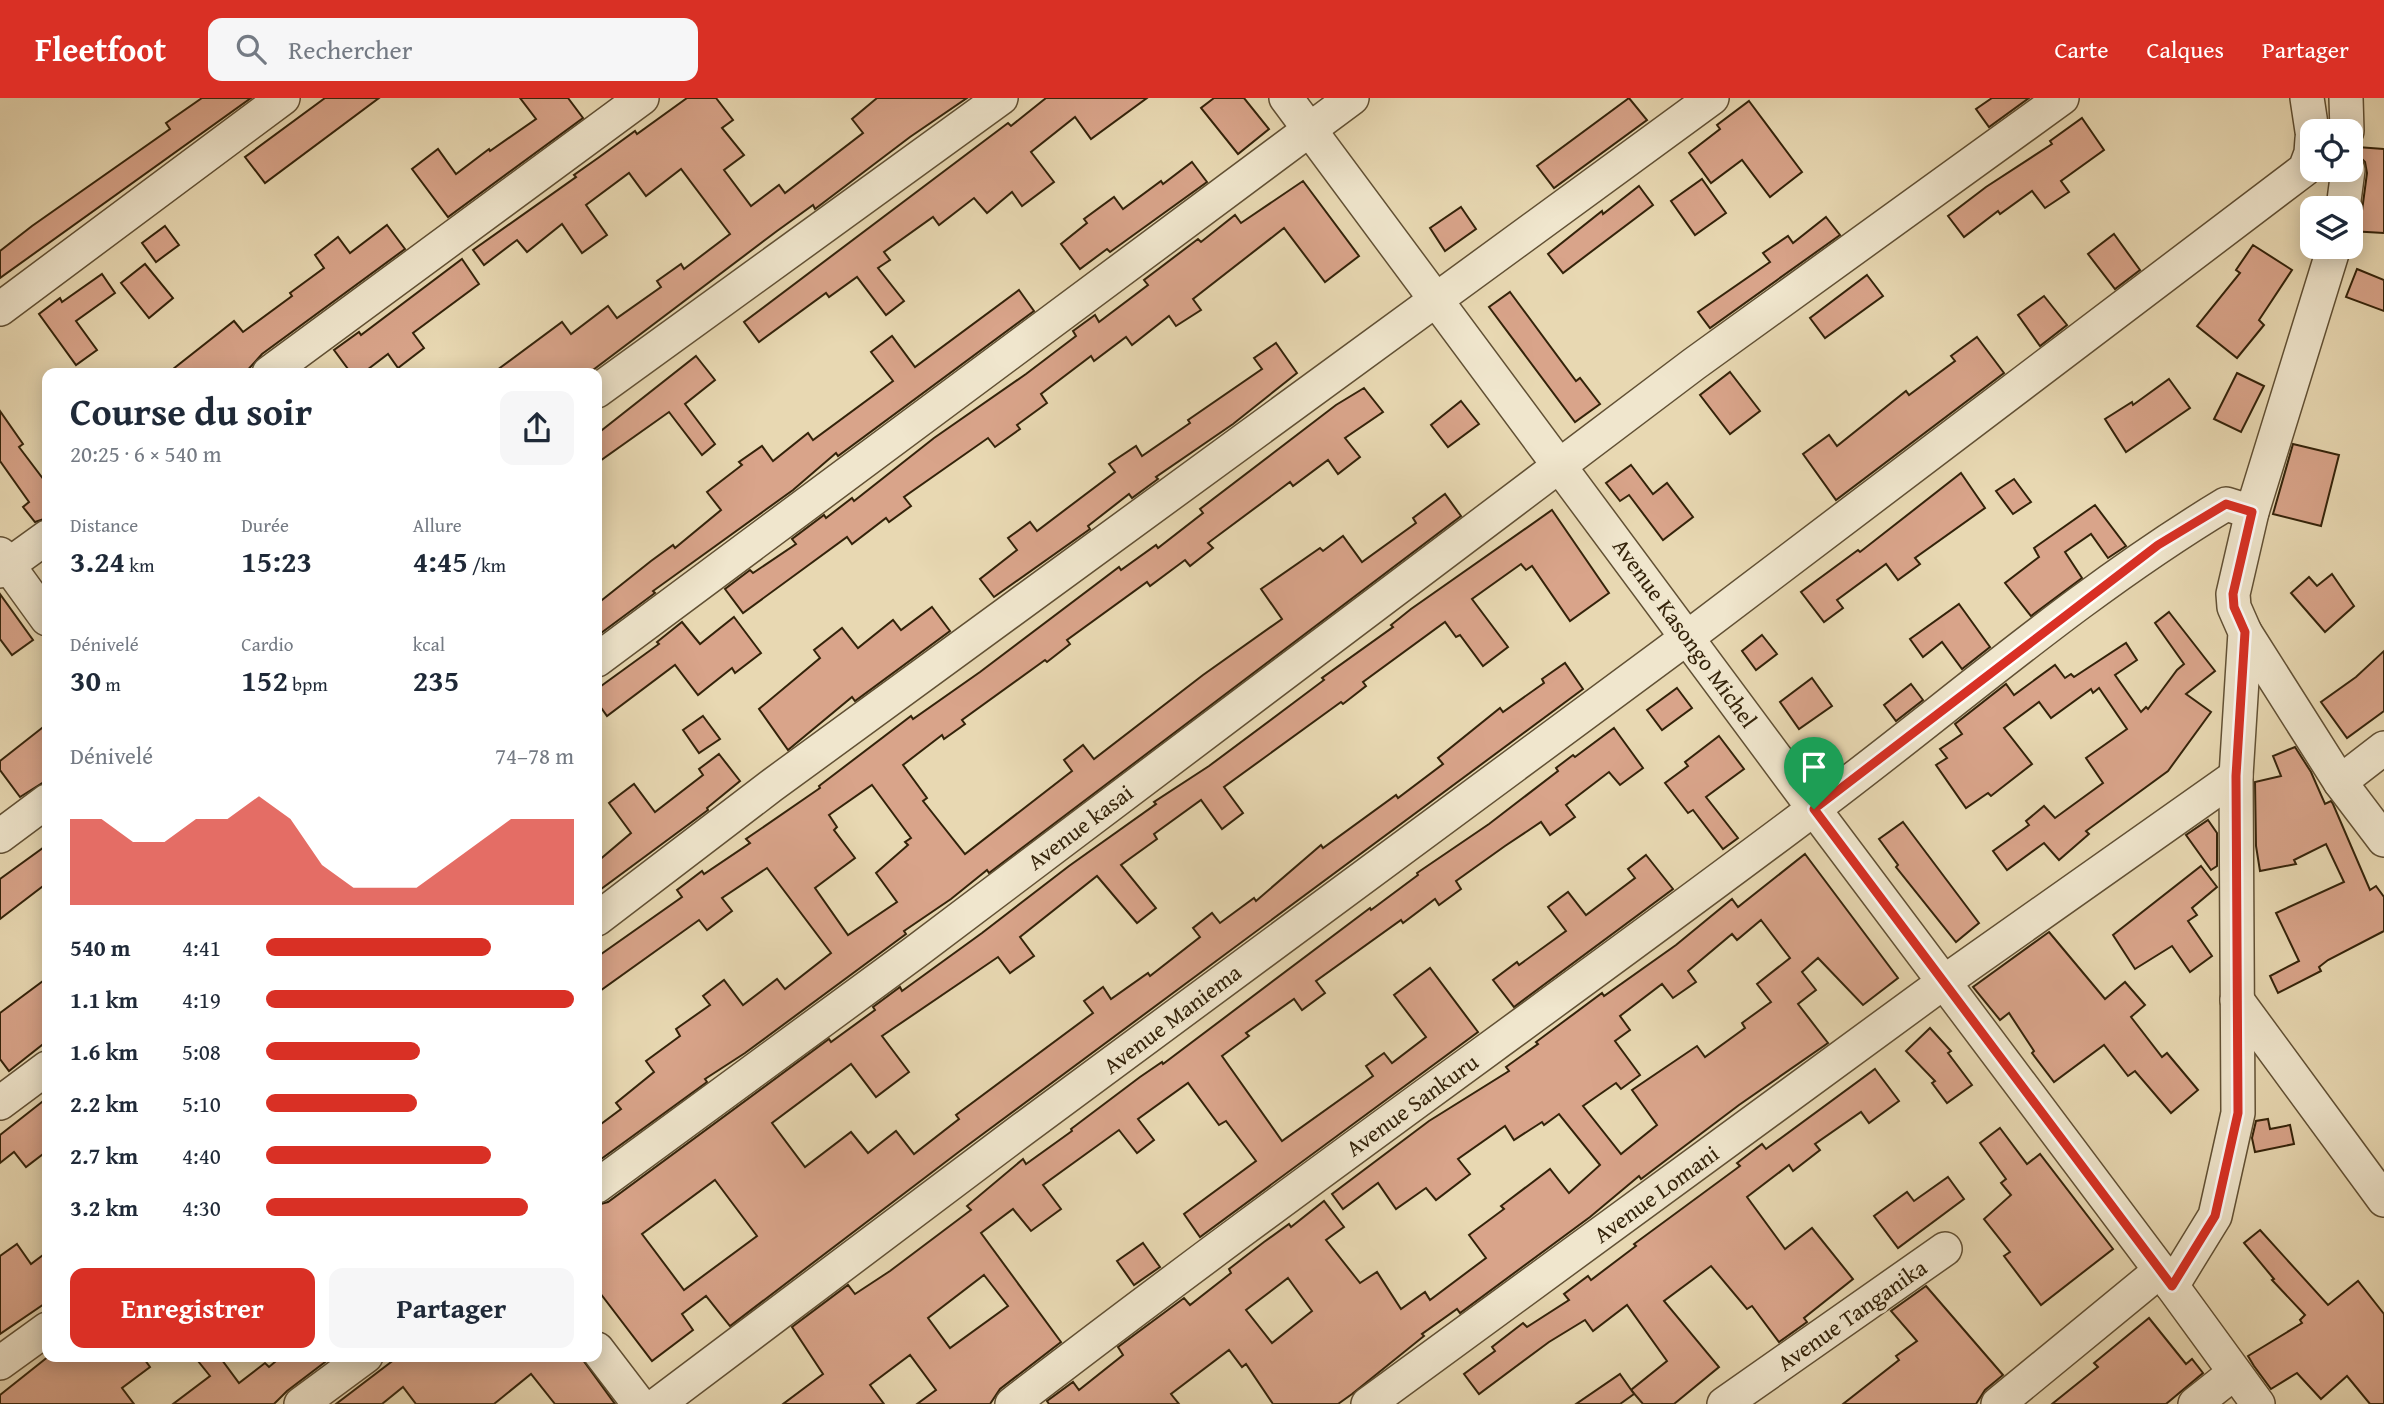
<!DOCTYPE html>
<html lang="fr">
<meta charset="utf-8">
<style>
body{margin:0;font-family:"Gentium Book Plus",serif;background:#f6f6f7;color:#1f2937;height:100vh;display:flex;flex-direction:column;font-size:26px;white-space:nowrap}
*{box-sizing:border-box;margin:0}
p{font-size:23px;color:#747a83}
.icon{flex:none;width:38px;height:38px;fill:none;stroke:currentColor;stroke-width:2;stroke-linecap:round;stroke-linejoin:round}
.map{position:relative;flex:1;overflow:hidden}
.panel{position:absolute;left:42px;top:270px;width:560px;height:994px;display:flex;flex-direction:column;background:#fff;border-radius:14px;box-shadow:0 4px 18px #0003}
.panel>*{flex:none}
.buttons{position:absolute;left:2300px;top:21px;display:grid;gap:14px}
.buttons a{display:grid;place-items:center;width:63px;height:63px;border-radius:14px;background:#fff;box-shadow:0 4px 18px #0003;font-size:35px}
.pin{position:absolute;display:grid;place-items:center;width:60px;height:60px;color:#fff;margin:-72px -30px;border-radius:50% 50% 50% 0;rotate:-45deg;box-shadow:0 0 7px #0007}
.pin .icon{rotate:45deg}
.round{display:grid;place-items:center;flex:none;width:74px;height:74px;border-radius:14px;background:#f6f6f7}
.head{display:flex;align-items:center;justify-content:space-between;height:119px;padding:0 28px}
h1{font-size:38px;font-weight:600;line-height:52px}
.metrics{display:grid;grid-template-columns:repeat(3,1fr);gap:10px;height:119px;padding:7px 28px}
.metrics div{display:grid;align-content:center}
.metrics b{font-size:30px;font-weight:600}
.metrics small{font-size:19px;font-weight:400}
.metrics p{font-size:19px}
.chart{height:196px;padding:14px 28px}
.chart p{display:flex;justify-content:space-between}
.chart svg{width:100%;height:126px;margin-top:7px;fill:#d93025;opacity:.7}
.button{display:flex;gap:14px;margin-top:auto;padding:14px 28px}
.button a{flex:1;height:80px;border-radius:14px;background:#d93025;color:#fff;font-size:28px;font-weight:600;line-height:80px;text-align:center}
.button a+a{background:#f6f6f7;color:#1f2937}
ul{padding:0 28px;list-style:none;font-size:23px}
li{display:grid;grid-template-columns:112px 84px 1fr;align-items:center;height:52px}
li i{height:18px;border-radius:9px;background:#d93025}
header{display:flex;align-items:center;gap:42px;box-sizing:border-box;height:98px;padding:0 35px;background:#d93025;color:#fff}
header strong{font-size:33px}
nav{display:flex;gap:38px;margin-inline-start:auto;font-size:24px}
.search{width:490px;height:63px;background:#f6f6f7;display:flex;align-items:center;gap:18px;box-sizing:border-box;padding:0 24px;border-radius:14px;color:#747a83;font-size:26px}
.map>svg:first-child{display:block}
.building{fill:#d9a48a;stroke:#34230a;stroke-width:2;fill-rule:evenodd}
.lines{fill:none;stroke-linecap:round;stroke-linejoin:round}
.minor-casing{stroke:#615034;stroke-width:36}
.minor{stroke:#f0e6cd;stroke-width:33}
.route-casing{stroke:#fff;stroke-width:14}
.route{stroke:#d93025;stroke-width:9}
.labels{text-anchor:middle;stroke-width:6;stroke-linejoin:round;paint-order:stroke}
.street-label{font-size:23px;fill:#34230a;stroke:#f0e6cd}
</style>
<header>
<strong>Fleetfoot</strong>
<div class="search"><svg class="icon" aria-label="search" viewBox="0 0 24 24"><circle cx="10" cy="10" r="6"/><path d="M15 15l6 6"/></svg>Rechercher</div>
<nav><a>Carte</a><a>Calques</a><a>Partager</a></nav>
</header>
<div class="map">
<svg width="2384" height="1306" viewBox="0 0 2384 1306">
<rect width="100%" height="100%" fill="#e8d8b2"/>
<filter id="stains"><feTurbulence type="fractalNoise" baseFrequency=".00286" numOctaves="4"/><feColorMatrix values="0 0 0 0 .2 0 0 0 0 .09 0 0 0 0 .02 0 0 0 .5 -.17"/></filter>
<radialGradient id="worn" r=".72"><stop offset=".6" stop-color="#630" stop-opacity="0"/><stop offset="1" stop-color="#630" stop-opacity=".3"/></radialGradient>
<!-- building -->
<g class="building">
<path d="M202 0H251L0 180V153L32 128 170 31 166 25Z"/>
<path d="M325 0H379L265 85 245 59Z"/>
<path d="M520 0H568L583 20 448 119 412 71 438 51 456 76 489 51 490 53 536 21Z"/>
<path d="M687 0H716L733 22 722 30 744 57 724 72 751 108 779 87 785 95 863 35 852 21 877 0H967L910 39 815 111 813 107 777 133 589 275H493L562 224 571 236 608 208 617 220 661 189 657 183 681 166 684 171 730 136 681 71 646 98 629 75 586 107 607 137 582 155 562 126 527 154 517 142 484 167 473 152 576 79 574 77 598 60 635 33 637 36Z"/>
<path d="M1046 0H1147L1091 41 1075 19 1031 54 1054 84 1022 108 1012 94 987 115 974 100 939 127 933 119 884 154 890 162 878 170 904 203 886 217 857 179 829 199 826 195 759 244 744 224 1008 25 1011 28Z"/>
<path d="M1214 0H1244L1269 31 1238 56 1201 10Z"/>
<path d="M1629 0 1647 22 1554 90 1537 68Z"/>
<path d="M1992 0H2029L1989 29 1976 11Z"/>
<path d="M1749 3 1802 74 1770 99 1742 62 1711 85 1689 55 1720 31 1717 27Z"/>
<path d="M2082 20 2104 52 2061 83 2069 94 2045 110 2032 93 2000 116 1998 113 1964 139 1948 118 1986 89 2052 46 2050 43Z"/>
<path d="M2357 49 2384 51V135L2350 133 2351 128 2358 122 2362 113 2367 75 2365 64 2356 55Z"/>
<path d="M1192 64 1207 84 1110 154 1107 151 1080 171 1061 146 1087 125 1084 121 1114 99 1123 111 1161 83 1163 86Z"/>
<path d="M1702 81 1726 115 1695 137 1671 103Z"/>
<path d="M1303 83 1359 158 1325 184 1284 130 1193 201 1201 212 1176 228 1169 218 1132 247 1126 239 1094 263 1091 258 1041 296 1047 305 1017 327 1020 331 995 349 988 340 904 399 911 408 889 424 886 420 852 446 847 439 743 515 725 491 750 472 753 475 796 446 792 441 824 417 826 420 852 400 854 403 934 340 1026 276 1076 238 1073 233 1095 217 1099 224 1148 187 1144 182 1198 141 1201 144 1235 117 1241 125Z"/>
<path d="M1639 88 1653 107 1563 175 1548 156 1602 113 1603 116Z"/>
<path d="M1461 109 1476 131 1445 153 1430 130Z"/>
<path d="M1826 119 1840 137 1710 230 1698 214 1770 164 1763 155 1788 138 1793 145Z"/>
<path d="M387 127 405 151 262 256 245 275H168L234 223 243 234 292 198 290 195 324 170 315 157 338 139 350 155Z"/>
<path d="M165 128 179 147 156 164 142 145Z"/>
<path d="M2114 136 2140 172 2115 191 2088 156Z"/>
<path d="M2253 147 2292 172 2259 222 2264 227 2237 260 2197 228 2240 175 2236 172Z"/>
<path d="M462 161 479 186 413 235 424 250 398 270 388 256 363 275H351L334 252 359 234 361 237Z"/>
<path d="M145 166 173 200 149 220 121 185Z"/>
<path d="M2357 171 2384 182V213L2346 199Z"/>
<path d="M102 176 115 195 76 223 97 252 76 267 39 216 60 200 62 204Z"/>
<path d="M1867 177 1883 198 1825 240 1810 220Z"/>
<path d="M1019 192 1034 213 838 358 836 355 793 392 653 493 655 495 597 538V506L651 463 673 447 675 450 721 412 707 394 742 367 739 364 762 348 773 363 808 335 813 342 893 283 871 254 892 238 915 269Z"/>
<path d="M1510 194 1576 283 1580 280 1600 306 1575 324 1489 209Z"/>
<path d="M2044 198 2067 227 2040 248 2018 217Z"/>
<path d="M1977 239 2004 275 1836 402 1803 356 1829 337 1837 348 1906 293 1909 297 1955 263 1951 258Z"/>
<path d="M1276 245 1297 275 1233 326 1156 379 1158 381 1132 400 1129 396 1088 428 1090 431 994 499 980 481 1017 452 1008 440 1030 424 1037 433 1115 374 1109 366 1136 348 1142 358 1190 325 1188 322 1262 271 1254 260Z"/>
<path d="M696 258 715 282 685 306 715 346 702 357 669 314 597 365V336Z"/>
<path d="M1730 274 1760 313 1730 336 1700 297Z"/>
<path d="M2237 275 2264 288 2241 334 2214 321Z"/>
<path d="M2169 281 2190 310 2126 354 2105 321 2132 304 2133 307Z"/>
<path d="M1364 290 1383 314 1345 340 1360 359 1338 376 1328 362 1293 388 1290 384 1208 445 1213 450 1190 468 1185 462 1150 488 1147 484 1067 542 1070 546 1047 564 1045 562 962 622 965 626 944 641 942 637 903 667 927 700 923 703 965 756 1072 673 1064 662 1083 647 1094 661 1203 577 1282 521 1261 491 1320 450 1323 453 1343 438 1362 464 1416 425 1413 420 1445 396 1461 418 989 775 987 772 951 801 904 833 906 836 745 955 705 981 707 984 597 1064V1029L621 1011 616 1005 654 974 646 963 680 938 676 931 710 907 703 898 724 882 743 907 777 881 785 891 831 855 767 770 722 800 732 813 707 832 699 822 597 895V859L682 799 677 792 702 773 704 776 750 745 746 741 820 690 819 688 911 618 913 621 980 574 1119 469 1121 472 1156 447 1158 450 1203 415 1200 411 1336 307ZM872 687 911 740 905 744 908 747 876 775 897 804 848 837 815 790 855 760 834 732 837 729 829 717Z"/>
<path d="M1461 303 1479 326 1448 349 1431 327Z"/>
<path d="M0 313 23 346 19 349 47 386V420L35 424 23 409 29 404 0 363Z"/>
<path d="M2293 346 2339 357 2321 428 2273 416Z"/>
<path d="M1631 367 1653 396 1667 385 1693 419 1663 442 1629 397 1620 403 1606 385Z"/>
<path d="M1961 375 1985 410 1915 460 1920 466 1898 482 1886 466 1837 502 1843 510 1824 524 1801 494 1858 452 1860 454Z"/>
<path d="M2014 381 2031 404 2013 416 1996 393Z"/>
<path d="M2095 407 2126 448 2108 460 2091 436 2065 454 2082 480 2031 518 2005 485 2039 459 2034 450Z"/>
<path d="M1552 412 1609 495 1570 523 1532 468 1526 472 1521 466 1472 501 1508 549 1483 568 1460 537 1456 539 1445 524 1363 584 1366 588 1343 606 1341 604 1224 689 1243 715 1222 731 1201 702 1154 736 1157 741 1121 767 1156 810 1137 825 1097 778 1020 839 1034 858 1010 875 998 859 882 938 909 974 876 999 851 966 772 1025 805 1069 851 1034 868 1055 896 1033 914 1056 959 1021 956 1017 1093 915 1084 903 1103 889 1111 901 1148 875 1150 878 1200 839 1193 830 1212 815 1220 825 1254 800 1256 803 1321 747 1323 750 1396 697 1398 700 1443 666 1438 660 1500 610 1503 614 1544 585 1542 581 1565 565 1583 591 960 1053 730 1228 706 1198 682 1216 693 1232 652 1263 597 1191V1107L608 1104 829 941 831 944 875 912 873 909 900 889 902 893 982 835 1069 768 1156 706 1154 704 1209 668 1324 582 1322 580 1393 529 1391 527 1411 511ZM715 1082 757 1138 684 1192 642 1136Z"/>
<path d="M2332 476 2354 508 2325 534 2291 495 2309 479 2317 488Z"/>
<path d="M0 496 33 542 12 557 0 541Z"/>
<path d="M1959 506 1990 549 1962 571 1942 544 1923 559 1910 541Z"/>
<path d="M932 509 950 533 855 603 852 599 788 652 759 611 820 560 814 552 842 530 858 550 893 522 901 532Z"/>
<path d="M2169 514 2215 573 2186 596 2211 614 2168 673 2086 733 2089 736 2059 762 2044 745 2007 772 1993 753 2029 727 2026 723 2044 708 2055 720 2103 685 2086 660 2127 631 2099 590 2093 595 2091 591 2051 620 2039 604 2004 630 2032 666 1991 698 1988 695 1966 710 1936 667 1947 660 1940 651 1962 636 1955 626 2006 586 2014 597 2055 567 2065 580 2071 576 2074 579 2126 545 2137 562 2115 577 2141 614 2146 609 2148 611 2177 572 2184 566 2155 525Z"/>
<path d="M734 519 761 555 735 575 732 570 698 597 675 567 607 618 597 604V591L659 546 657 544 682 524 700 546Z"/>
<path d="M1762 537 1777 556 1756 572 1742 553Z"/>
<path d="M2384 553V613L2347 640 2321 604 2356 579Z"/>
<path d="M1812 580 1832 608 1799 631 1780 604Z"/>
<path d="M1911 586 1923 602 1896 623 1884 607Z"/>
<path d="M1677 590 1692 610 1662 632 1647 612Z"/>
<path d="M703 618 720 641 699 655 683 632Z"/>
<path d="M47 626V682L20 699 0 672V663Z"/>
<path d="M1614 630 1643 670 1620 687 1609 674 1566 707 1575 719 1550 737 1541 724 1505 748 1456 783 1461 791 1439 807 1435 801 1403 825 1401 822 1316 883 1325 895 1302 912 1294 901 1246 935 1249 938 1222 958 1282 1043 1373 978 1366 968 1384 955 1392 965 1426 939 1394 897 1430 870 1478 934 1200 1139 1184 1116 1256 1063 1226 1023 1219 1027 1188 985 1138 1021 1154 1042 1137 1055 1119 1032 1043 1087 1061 1111 1031 1133 1013 1111 981 1135 1061 1244 1000 1291 990 1306H917L936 1292 910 1257 870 1287 884 1306H783L823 1276 792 1229 848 1187 855 1196 890 1173 971 1112 967 1108 1023 1061 1026 1066 1072 1033 1071 1031 1140 979 1162 964 1163 966 1370 810 1371 812 1418 777 1417 775 1489 726 1558 673 1556 670 1573 657 1575 659ZM984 1177 1008 1208 950 1250 928 1220Z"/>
<path d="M1719 638 1744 671 1706 699 1738 740 1723 751 1693 712 1688 715 1665 685 1688 668 1685 664Z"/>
<path d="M2295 649 2311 674 2325 706 2331 703 2333 706 2370 792 2376 788 2384 799V833L2328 862 2319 869 2321 873 2278 895 2270 878 2299 863 2276 815 2344 784 2326 746 2294 762 2296 766 2260 773 2256 748 2255 684 2281 678 2273 658Z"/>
<path d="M719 656 740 683 707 710 708 712 597 794V764L631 735 609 705 634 686 655 714 703 677 699 671Z"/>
<path d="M2208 722 2217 735V768L2211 772 2186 737Z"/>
<path d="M1903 724 1979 825 1956 844 1896 769 1898 767 1879 741Z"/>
<path d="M47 747V785L0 821V781Z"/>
<path d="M1805 756 1898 880 1863 907 1818 860 1802 874 1816 892 1798 906 1828 945 1739 1007 1641 1081 1639 1078 1590 1119 1460 1215 1457 1211 1422 1236 1424 1238 1352 1296 1338 1306H1273L1246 1266 1242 1269 1229 1252 1171 1296 1179 1306H1049L1047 1303 1073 1284 1079 1292 1123 1257 1118 1249 1184 1200 1190 1207 1231 1175 1229 1171 1264 1144 1289 1126 1291 1129 1324 1103 1344 1129 1326 1142 1360 1185 1377 1174 1401 1211 1425 1194 1430 1202 1486 1160 1469 1137 1504 1111 1501 1108 1550 1071 1569 1095 1600 1067 1559 1016 1544 1027 1542 1024 1514 1042 1505 1028 1458 1061 1470 1076 1436 1102 1426 1090 1396 1111 1378 1085 1343 1111 1332 1096 1429 1023 1509 973 1506 969 1538 946 1536 944 1602 895 1604 898 1676 847 1732 801 1738 809ZM1761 822 1790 860 1757 886 1771 904 1742 925 1745 930 1705 959 1697 948 1632 992 1657 1027 1621 1056 1583 1008 1616 985 1621 991 1640 977 1615 943 1630 932 1620 918 1662 886 1673 900 1696 884 1688 873 1732 836 1737 842ZM1288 1180 1312 1213 1272 1245 1246 1212Z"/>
<path d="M1646 757 1673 791 1514 909 1493 882 1517 864 1519 867 1566 833 1548 809 1568 794 1586 817 1635 780 1628 771Z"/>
<path d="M2201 768 2217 789 2192 810 2197 817 2188 823 2212 858 2190 874 2172 848 2135 871 2113 837Z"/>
<path d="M2049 834 2105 901 2125 884 2145 907 2131 919 2162 959 2167 955 2198 992 2171 1015 2135 973 2128 978 2104 947 2054 984 2032 955 2034 953 2009 915 2000 922 1973 889Z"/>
<path d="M47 880V943L9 973 0 961V915Z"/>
<path d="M1930 930 1951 953 1948 955 1972 987 1947 1005 1932 985 1935 983 1906 953Z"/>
<path d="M1875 971 1899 1003 1869 1025 1861 1014 1815 1046 1820 1052 1793 1073 1789 1067 1747 1099 1785 1151 1812 1130 1853 1181 1804 1220 1807 1224 1779 1244 1752 1208 1747 1211 1711 1168 1664 1203 1719 1269 1674 1306H1643L1631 1292 1667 1263 1627 1207 1593 1233 1585 1222 1549 1244 1479 1296 1464 1276 1495 1253 1492 1249 1523 1225 1527 1229 1569 1202 1564 1196 1588 1178 1591 1182 1636 1148 1634 1146 1740 1068 1737 1065 1762 1046 1766 1051Z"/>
<path d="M47 1000V1053L26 1069 14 1054 0 1065V1037Z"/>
<path d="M2268 1021 2270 1031 2290 1027 2294 1046 2255 1054 2252 1040 2256 1023Z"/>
<path d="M2000 1030 2027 1066 2040 1056 2113 1151 2041 1207 2004 1158 2010 1154 1984 1121 2011 1097 2001 1085 2006 1081 1980 1045Z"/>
<path d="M1948 1079 1964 1101 1898 1150 1874 1118 1907 1094 1914 1103Z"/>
<path d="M2260 1132 2328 1207 2358 1183 2384 1216V1306H2370L2347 1278 2321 1301 2297 1275 2271 1291 2254 1268 2248 1258 2302 1225 2300 1222 2305 1217 2272 1182 2274 1181 2244 1145Z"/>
<path d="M1143 1145 1160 1169 1134 1187 1117 1163Z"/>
<path d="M17 1146 31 1166 47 1154V1204L0 1236V1158Z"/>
<path d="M1926 1188 2003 1277 1985 1292 1976 1306H1843L1899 1262 1896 1258 1917 1243 1891 1213Z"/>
<path d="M2149 1220 2186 1266 2192 1261 2203 1275 2166 1306H2052L2098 1269 2094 1265Z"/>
<path d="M49 1258H142L150 1269 122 1290 134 1306H0V1297Z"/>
<path d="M194 1258H219L239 1285 265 1265 269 1269 282 1258H333L287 1293 274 1306H173L210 1278Z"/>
<path d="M399 1258H580L615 1306H555L531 1276 494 1306H416L403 1289 382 1306H336Z"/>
<path d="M1620 1276 1634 1296 1620 1306H1576Z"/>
</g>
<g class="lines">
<!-- minor casing -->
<g class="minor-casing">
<g id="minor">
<path d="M1286 0 1814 711 2172 1188 2258 1306"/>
<path d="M2307 0 2312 33"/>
<path d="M2346 0 2347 33"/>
<path d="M2343 110 2348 72"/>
<path d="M0 211 283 0"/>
<path d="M269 275 642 0"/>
<path d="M597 293 1001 0"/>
<path d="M0 456 47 521"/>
<path d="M0 473 47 439"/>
<path d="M2245 534 2340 684 2384 742"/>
<path d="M597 562 1352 0"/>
<path d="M2340 684 2384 650"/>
<path d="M0 738 47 703"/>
<path d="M597 821 771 688 1712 0"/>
<path d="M2237 902 2384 1102"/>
<path d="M0 1005 47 970"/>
<path d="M597 1088 914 855 1694 266 2062 0"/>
<path d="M2172 1188 2215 1118 2238 1015 2236 678 2245 534 2234 509 2233 496 2252 414 2334 149"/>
<path d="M597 1251 639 1306"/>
<path d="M0 1265 47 1231"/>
<path d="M301 1306 366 1258"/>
<path d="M658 1306 1023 1031 1688 539 2305 71 2311 55 2312 41"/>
<path d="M1012 1306C1275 1103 1546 912 1811 713 1949 610 2078 495 2226 406L2252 414"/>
<path d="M1368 1306 1944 884 2236 678"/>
<path d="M1724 1306 1945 1151"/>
<path d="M1998 1306 2161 1172"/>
<path d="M2195 1306 2234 1275"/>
</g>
</g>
<!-- minor -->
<use href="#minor" class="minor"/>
</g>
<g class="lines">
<!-- route casing -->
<g class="route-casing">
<path id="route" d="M2226 406 2252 414 2233 496 2234 509 2245 534 2236 678 2238 1015 2215 1118 2172 1188 1814 711 2158 447Z"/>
</g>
<!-- route -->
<use href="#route" class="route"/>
</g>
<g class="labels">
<!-- street labels -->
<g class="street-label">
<text transform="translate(1685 535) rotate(54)" y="8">Avenue Kasongo Michel</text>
<text transform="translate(1080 729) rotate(-37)" y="8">Avenue kasai</text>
<text transform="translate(1172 921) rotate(-37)" y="8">Avenue Maniema</text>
<text transform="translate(1412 1007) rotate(-36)" y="8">Avenue Sankuru</text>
<text transform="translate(1656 1096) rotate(-36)" y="8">Avenue Lomani</text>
<text transform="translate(1852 1217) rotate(-35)" y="8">Avenue Tanganika</text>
</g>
</g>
<rect width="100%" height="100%" filter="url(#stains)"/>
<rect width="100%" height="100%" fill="url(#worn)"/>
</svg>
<div class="buttons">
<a><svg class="icon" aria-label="locate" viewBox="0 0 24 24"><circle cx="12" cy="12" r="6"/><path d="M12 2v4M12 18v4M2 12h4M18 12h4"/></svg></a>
<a><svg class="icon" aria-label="layers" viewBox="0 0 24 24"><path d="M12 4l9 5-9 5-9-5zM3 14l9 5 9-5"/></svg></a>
</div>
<div class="pin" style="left:1814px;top:711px;background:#1e9e55"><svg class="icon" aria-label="arrive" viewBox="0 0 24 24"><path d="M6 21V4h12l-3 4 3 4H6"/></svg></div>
<section class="panel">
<div class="head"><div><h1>Course du soir</h1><p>20:25 · 6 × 540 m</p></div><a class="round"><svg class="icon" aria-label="share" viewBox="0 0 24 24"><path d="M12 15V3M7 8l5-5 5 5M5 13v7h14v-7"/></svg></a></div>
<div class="metrics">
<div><p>Distance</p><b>3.24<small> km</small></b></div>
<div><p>Durée</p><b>15:23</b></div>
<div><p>Allure</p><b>4:45<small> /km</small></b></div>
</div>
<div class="metrics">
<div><p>Dénivelé</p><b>30<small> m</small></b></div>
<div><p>Cardio</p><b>152<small> bpm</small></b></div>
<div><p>kcal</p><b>235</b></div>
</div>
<div class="chart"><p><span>Dénivelé</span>74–78 m</p>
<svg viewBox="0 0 160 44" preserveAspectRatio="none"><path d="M0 44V14L10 14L20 22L30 22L40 14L50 14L60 6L70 14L80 30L90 38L100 38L110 38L120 30L130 22L140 14L150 14L160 14V44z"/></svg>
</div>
<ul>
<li><b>540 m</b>4:41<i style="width:73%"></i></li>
<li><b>1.1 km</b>4:19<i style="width:100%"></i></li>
<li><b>1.6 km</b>5:08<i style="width:50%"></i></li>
<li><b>2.2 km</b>5:10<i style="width:49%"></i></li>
<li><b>2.7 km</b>4:40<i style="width:73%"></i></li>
<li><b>3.2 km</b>4:30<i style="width:85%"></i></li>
</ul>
<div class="button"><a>Enregistrer</a><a>Partager</a></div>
</section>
</div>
